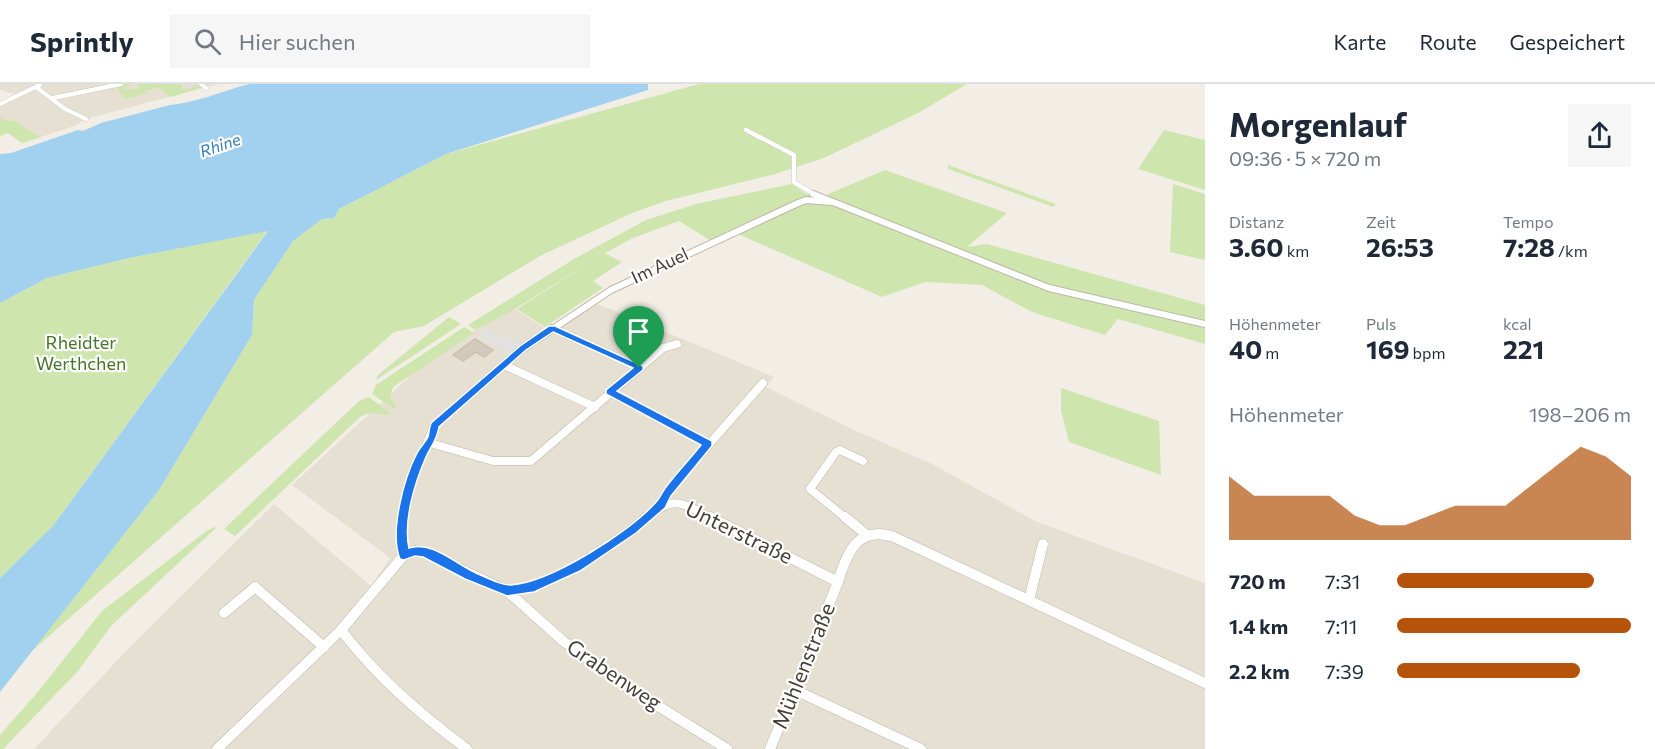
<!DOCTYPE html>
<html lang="de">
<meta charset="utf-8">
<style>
body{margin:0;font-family:Commissioner,sans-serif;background:#f6f6f7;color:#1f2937;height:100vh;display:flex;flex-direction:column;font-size:22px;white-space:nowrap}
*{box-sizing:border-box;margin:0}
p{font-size:20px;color:#747a83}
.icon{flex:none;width:33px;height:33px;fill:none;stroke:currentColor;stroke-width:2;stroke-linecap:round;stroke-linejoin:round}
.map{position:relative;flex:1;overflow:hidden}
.details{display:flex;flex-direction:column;background:#fff;width:450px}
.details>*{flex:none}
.pin{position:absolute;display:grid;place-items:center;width:51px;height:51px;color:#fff;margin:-62px -26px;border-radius:50% 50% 50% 0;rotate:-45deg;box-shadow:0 0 6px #0007}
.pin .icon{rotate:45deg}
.round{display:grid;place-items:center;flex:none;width:63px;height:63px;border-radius:0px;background:#f6f6f7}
.overview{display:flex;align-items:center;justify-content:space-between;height:102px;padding:0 24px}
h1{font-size:33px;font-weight:700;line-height:45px}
.metrics{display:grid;grid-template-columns:repeat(3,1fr);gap:9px;height:102px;padding:6px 24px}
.metrics div{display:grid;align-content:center}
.metrics b{font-size:26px;font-weight:700}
.metrics small{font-size:16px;font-weight:400}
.metrics p{font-size:16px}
.chart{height:168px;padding:12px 24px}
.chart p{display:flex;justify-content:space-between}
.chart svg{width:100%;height:108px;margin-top:6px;fill:#b45309;opacity:.7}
ul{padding:0 24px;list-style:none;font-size:20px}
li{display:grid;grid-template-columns:96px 72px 1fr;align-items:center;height:45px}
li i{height:15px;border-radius:8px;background:#b45309}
header{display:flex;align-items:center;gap:36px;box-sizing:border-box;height:84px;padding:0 30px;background:#fff;border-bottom:2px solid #e0e1e3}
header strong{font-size:28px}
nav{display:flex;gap:33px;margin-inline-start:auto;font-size:21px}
.search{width:420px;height:54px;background:#f6f6f7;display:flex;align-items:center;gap:15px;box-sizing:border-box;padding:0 21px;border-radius:0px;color:#747a83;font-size:22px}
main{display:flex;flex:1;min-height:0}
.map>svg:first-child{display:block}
.residential{fill:#e6e0d3}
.green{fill:#cee6ae}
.parking{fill:#e3e1dd}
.water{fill:#a2d0ef}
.building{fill:#d4cabb;stroke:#cec1ae;stroke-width:1.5}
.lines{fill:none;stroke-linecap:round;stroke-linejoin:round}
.street-far3-casing{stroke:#beb6a8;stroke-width:5}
.street-far2-casing{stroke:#beb6a8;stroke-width:8}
.street-far1-casing{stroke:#beb6a8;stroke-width:9}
.street-casing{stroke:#beb6a8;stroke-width:11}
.street-far3{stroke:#fff;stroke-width:4.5}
.street-far2{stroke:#fff;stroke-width:6}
.street-far1{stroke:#fff;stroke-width:8}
.street{stroke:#fff;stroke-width:10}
.route{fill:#1a73e8;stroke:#fff;stroke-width:1.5;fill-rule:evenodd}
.labels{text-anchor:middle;stroke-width:4.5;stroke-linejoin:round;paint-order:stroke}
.far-water-label{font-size:16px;font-style:italic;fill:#307baf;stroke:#fff}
.street-label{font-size:18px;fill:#453e35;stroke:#fff}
.park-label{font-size:18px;fill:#477529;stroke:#fff}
.near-street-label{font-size:21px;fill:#453e35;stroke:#fff}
</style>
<header>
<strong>Sprintly</strong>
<div class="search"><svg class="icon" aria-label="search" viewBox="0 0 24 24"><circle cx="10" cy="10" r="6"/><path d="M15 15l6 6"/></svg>Hier suchen</div>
<nav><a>Karte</a><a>Route</a><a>Gespeichert</a></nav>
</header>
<main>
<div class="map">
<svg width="1205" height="665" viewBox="0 0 1205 665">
<rect width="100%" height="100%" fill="#f2eee5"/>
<!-- residential -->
<g class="residential">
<path d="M0 0H218L86 35 74 42 41 53 12 36 7 37 0 33V18L15 10 0 6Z"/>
<path d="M593 218 774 293 766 303 856 347 932 380 1037 438 1205 499V665H34L125 568 274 420 371 502 390 474 292 401 419 284 489 237 515 225 551 248Z"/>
</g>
<!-- green -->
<g class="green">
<path d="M126 0 133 1 123 4 125 6 140 4 136 0H182V6L195 3 194 0 203 3 171 13 159 3 145 7 147 9 124 15 116 2Z"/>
<path d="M699 0H967L920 28 824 74 775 90 666 117 632 129 540 172 424 242 394 248 32 567 159 406 252 251 254 216 293 157 322 135 334 134 339 125 446 70Z"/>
<path d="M0 33 7 37 12 36 41 53 22 59 8 49 0 52Z"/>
<path d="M1164 46 1205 56V106L1138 85Z"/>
<path d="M948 81 1056 120 1053 123 948 85Z"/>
<path d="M885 86 1007 129 967 163 987 160 1205 221V260L1118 235 1105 251 1032 228 982 201 925 198 882 213 738 150 800 120 817 116 805 113 711 157 679 137 633 154 605 169 622 178 593 197 603 204 545 243 517 225 605 169 515 225 475 246 468 241 574 175 646 136 696 120 792 100 805 109 823 116 828 110Z"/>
<path d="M1173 100 1205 110V176L1170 168Z"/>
<path d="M268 146 53 442 0 494V219L47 194 129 174Z"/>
<path d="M449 233 461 240 376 296 378 291Z"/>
<path d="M464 243 474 249 393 303 390 313 396 321V326L372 310 376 301Z"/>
<path d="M1061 304 1159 337 1161 391 1069 358 1061 327Z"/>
<path d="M369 313 392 330C380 333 374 325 360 333L235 452 224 445 359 317Z"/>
<path d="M218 442 111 542 78 587 3 665H0V651L37 609 102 527 208 446Z"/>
</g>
<!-- parking -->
<path class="parking" d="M483 245H490L501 253H512L524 260 509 271 480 254 484 251 479 247Z"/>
<!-- water -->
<path class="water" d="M249 0H648V6L446 70 339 125 334 134 322 135 293 157 254 216 252 251 159 406 0 608V494L53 442 268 147 129 174 47 194 0 219V70L11 69 78 46 83 47 101 39 170 21C195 19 223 7 249 0Z"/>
<!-- building -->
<path class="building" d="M475 255 493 266 484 273 476 268 463 277 453 271Z"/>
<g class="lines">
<!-- street-far3 casing -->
<g class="street-far3-casing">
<g id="street-far3">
<path d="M201 0 206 4"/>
<path d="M36 3 65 25 86 35"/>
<path d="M53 14 121 0"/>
<path d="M0 20 40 1"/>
<path d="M746 46 794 71V98L817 112"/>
</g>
</g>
<!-- street-far2 casing -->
<g class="street-far2-casing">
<g id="street-far2">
<path d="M813 110 1049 204 1205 240"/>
<path d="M552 244 573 254"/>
<path d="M539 254 611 206 798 119 806 116 831 118"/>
</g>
</g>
<!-- street-far1 casing -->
<g class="street-far1-casing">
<g id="street-far1">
<path d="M570 252 639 284"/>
<path d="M504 281 595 323"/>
<path d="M610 308 708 360"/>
<path d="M430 359 493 377H531L663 264 677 260"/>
<path d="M661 421 667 408 763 299"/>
<path d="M403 435 413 393 434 342 523 264 541 252"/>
<path d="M645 435C675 409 682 420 714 435"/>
<path d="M847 435 810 405 836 368 840 366 863 377"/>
</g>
</g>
<!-- street casing -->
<g class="street-casing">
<g id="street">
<path d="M403 433 401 449 404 471"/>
<path d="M710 433 838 498C847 468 858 441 894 453L1205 599"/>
<path d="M845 433 867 451"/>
<path d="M507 507 563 557 631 605 727 665"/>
<path d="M1029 516 1043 460"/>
<path d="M224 529 255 503 324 563"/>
<path d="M341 546C377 593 420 630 467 665"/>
<path d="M795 606 921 665"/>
<path d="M217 665 341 546 404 471 415 467 424 468 507 507 534 502 576 483 632 446 647 433"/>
<path d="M770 665 838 498"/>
</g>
</g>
<!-- street-far3 -->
<use href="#street-far3" class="street-far3"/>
<!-- street-far2 -->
<use href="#street-far2" class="street-far2"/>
<!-- street-far1 -->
<use href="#street-far1" class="street-far1"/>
<!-- street -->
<use href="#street" class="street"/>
</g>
<!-- route -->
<path class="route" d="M549 242H555L643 282V286L617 307 712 357V362L671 412 665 424 636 449 580 487 534 508 507 512 465 495 423 473 415 472 404 476 400 475C389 448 404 394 417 369 420 363 425 359 428 353 429 349 429 344 431 339L520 262ZM553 248 633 284 606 306V310L701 361C690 375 677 388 666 403 662 408 660 414 656 418 630 448 549 499 510 501 500 501 485 493 476 489 456 480 431 456 409 464 403 437 415 398 426 373 431 362 437 356 439 343L526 266Z"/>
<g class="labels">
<!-- far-water labels -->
<g class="far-water-label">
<text transform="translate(220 61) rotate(-19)" y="6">Rhine</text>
</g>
<!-- street labels -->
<g class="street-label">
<text transform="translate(660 182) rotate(-25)" y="6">Im Auel</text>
</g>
<!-- park labels -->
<g class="park-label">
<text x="81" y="265">Rheidter<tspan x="81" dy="21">Werthchen</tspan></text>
</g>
<!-- near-street labels -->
<g class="near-street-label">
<text transform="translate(739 449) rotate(26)" y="7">Unterstraße</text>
<text transform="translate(804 582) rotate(-68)" y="7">Mühlenstraße</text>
<text transform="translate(614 591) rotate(34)" y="7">Grabenweg</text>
</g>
</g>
</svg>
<div class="pin" style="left:639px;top:284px;background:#1e9e55"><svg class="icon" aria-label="arrive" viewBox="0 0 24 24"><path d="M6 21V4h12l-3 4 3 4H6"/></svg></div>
</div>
<section class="details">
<div class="overview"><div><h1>Morgenlauf</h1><p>09:36 · 5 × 720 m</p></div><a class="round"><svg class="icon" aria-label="share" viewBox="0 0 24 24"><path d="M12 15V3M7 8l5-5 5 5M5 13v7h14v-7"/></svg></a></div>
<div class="metrics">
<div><p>Distanz</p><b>3.60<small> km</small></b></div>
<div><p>Zeit</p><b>26:53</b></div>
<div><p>Tempo</p><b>7:28<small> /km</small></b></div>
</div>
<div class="metrics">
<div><p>Höhenmeter</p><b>40<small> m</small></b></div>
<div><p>Puls</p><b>169<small> bpm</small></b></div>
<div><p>kcal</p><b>221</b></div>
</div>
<div class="chart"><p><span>Höhenmeter</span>198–206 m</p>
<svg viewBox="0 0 160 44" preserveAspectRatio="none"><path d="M0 44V18L10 26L20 26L30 26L40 26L50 34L60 38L70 38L80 34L90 30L100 30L110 30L120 22L130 14L140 6L150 10L160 18V44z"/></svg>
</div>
<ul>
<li><b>720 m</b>7:31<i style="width:84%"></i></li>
<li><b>1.4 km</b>7:11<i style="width:100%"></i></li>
<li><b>2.2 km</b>7:39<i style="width:78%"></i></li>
</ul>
</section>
</main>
